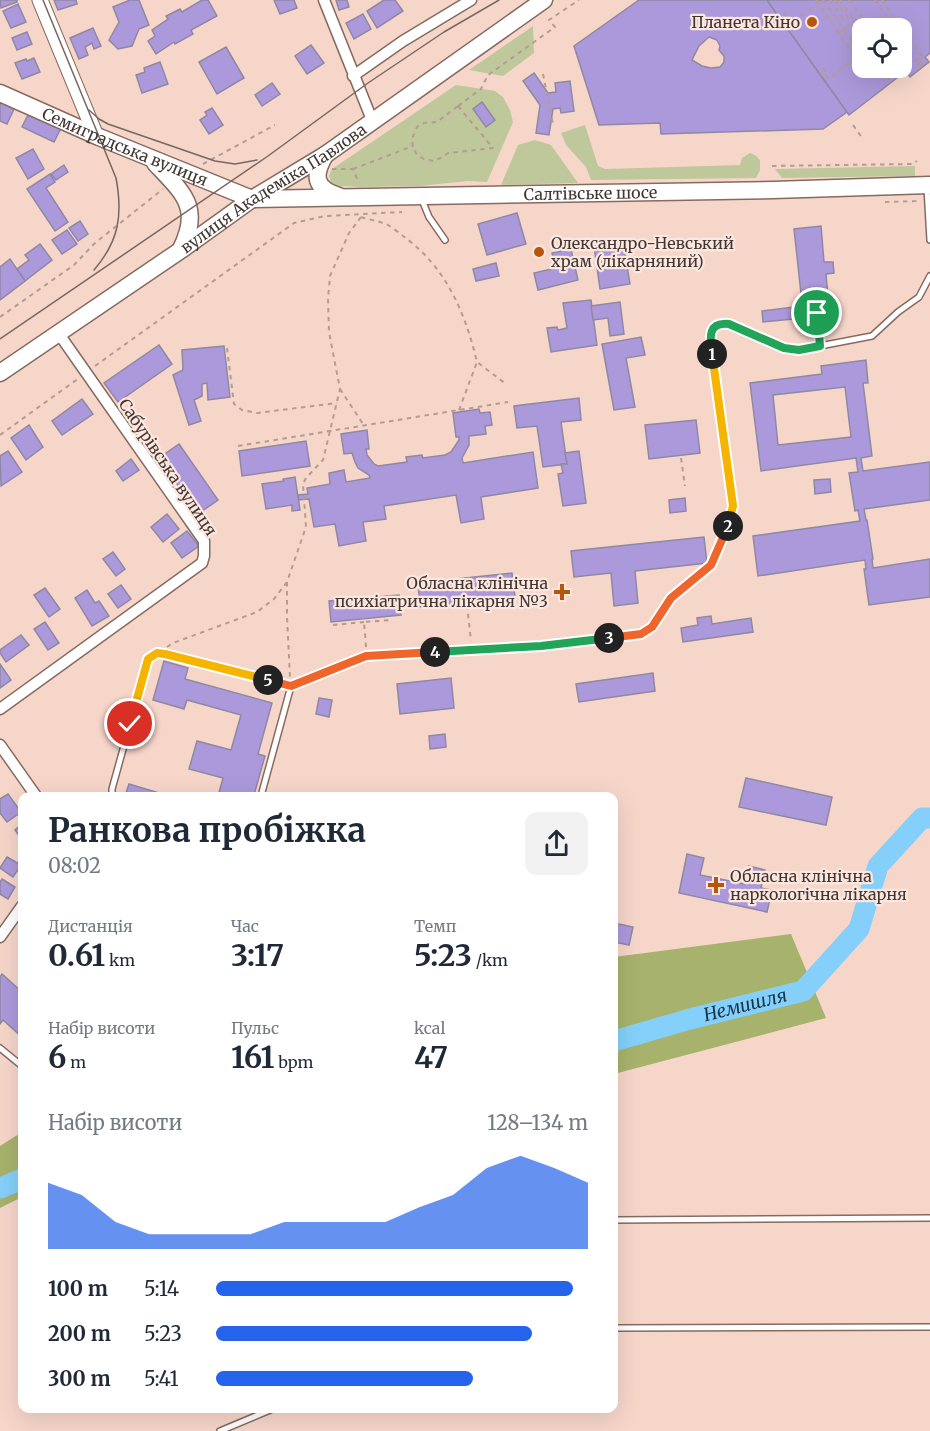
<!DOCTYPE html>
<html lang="uk">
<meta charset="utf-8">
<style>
body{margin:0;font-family:Merriweather,serif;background:#f2f2f3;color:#1f2937;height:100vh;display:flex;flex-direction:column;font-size:22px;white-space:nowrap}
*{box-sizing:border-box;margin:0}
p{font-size:20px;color:#747a83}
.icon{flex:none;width:33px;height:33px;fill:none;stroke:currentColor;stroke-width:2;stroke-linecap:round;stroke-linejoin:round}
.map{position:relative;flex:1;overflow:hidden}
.details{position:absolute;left:18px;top:792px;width:600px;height:621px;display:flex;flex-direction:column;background:#fff;border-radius:12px;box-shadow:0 6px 24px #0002}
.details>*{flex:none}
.controls{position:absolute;left:852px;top:18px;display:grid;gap:12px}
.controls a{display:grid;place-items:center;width:60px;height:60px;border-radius:12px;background:#fff;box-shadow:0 6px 24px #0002;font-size:30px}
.pin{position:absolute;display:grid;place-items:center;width:51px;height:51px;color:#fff;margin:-26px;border:3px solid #fff;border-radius:50%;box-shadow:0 2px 6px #0007}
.km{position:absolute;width:30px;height:30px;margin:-15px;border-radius:50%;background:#222;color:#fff;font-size:16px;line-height:30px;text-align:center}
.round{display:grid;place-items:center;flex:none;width:63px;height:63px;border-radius:12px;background:#f2f2f3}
.head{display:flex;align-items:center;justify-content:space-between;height:102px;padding:0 30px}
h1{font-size:33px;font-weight:700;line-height:45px}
.metrics{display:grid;grid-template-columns:repeat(3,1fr);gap:9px;height:102px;padding:6px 30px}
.metrics div{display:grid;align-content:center}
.metrics b{font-size:30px;font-weight:700}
.metrics small{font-size:16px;font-weight:400}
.metrics p{font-size:16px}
.chart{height:168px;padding:12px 30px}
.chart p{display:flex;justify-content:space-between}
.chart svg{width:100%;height:108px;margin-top:6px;fill:#2563eb;opacity:.7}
ul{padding:0 30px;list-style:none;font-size:20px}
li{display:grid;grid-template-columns:96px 72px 1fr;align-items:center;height:45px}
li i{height:15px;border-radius:8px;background:#2563eb}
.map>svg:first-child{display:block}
.green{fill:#bfc89b}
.forest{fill:#a7b36c}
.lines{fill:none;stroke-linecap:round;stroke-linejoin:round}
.river{stroke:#85d0fa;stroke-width:21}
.building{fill:#ac99db;stroke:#8f88a3;stroke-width:1.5;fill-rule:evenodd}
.lane-casing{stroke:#866a5f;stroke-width:8}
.street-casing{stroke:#866a5f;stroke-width:13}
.secondary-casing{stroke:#866a5f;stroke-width:17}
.primary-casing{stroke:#866a5f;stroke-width:19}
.path{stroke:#b59c92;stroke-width:2;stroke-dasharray:4.5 4.5;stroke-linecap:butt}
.lane{stroke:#fff;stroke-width:5}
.street{stroke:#fff;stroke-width:10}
.secondary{stroke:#fff;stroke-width:15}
.primary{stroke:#fff;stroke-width:16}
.tram{stroke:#78665f;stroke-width:1.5}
.split-1-casing{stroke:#fff;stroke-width:12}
.split-2-casing{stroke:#fff;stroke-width:12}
.split-3-casing{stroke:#fff;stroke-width:12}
.split-4-casing{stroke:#fff;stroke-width:12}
.split-5-casing{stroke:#fff;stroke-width:12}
.split-6-casing{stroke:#fff;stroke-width:12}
.split-1{stroke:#22a559;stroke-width:8}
.split-2{stroke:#f5b400;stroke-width:8}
.split-3{stroke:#f0652b;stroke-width:8}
.split-4{stroke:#22a559;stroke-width:8}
.split-5{stroke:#f0652b;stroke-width:8}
.split-6{stroke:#f5b400;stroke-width:8}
.poi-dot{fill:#b5560c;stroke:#fbe7df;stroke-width:2}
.labels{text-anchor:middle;stroke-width:4.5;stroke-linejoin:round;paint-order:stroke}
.poi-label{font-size:16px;fill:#423631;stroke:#fbe7df;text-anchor:end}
.street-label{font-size:16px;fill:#423631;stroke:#fbe7df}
.water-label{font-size:18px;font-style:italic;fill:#133546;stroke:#fbe7df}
</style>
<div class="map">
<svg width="930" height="1431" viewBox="0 0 930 1431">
<rect width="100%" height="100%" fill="#f7d6ca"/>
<!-- green -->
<g class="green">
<path d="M533 26 534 53 503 76 469 70Z"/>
<path d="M456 85 495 91 503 97 510 110 513 122 487 182 468 181 419 186 360 187 339 186 331 182 329 176 332 169Z"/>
<path d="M585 125 598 166 605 169 740 165 742 158 750 153 755 155 760 160V170L756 178 591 180 586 167 566 145 561 133Z"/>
<path d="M535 140 551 145 578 183 501 185 518 145Z"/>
<path d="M915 166V176L782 178 775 169Z"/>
</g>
<!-- forest -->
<g class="forest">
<path d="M791 934 826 1018 614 1074V957Z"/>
<path d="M22 1132V1197L0 1208V1146Z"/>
</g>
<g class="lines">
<!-- river -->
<g class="river">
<path id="s1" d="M614 1041 690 1019 803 991 859 929 878 866 922 818H930"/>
<path d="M0 1188 22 1179"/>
</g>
</g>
<!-- building -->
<g class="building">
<path d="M0 0H17V2L1 8Z"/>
<path d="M54 0H76L77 4 58 10Z"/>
<path d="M130 0H139L149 25 139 29 132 46 118 49 109 40 119 22 113 7Z"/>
<path d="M202 0H208L217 16 191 30 193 34 175 44 174 42 156 54 148 41 155 36 152 30 168 19 166 16 180 9 182 12Z"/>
<path d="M274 0H294L297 8 280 14Z"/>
<path d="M336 0H347L349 7 339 10Z"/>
<path d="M384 0H395L403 11 377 28 367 11Z"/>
<path d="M639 0H767L847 112 823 129 661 134 660 123 599 125 574 46ZM709 37 717 40 720 46 719 50 724 56V62L720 67 711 68 702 66 692 60 699 46Z"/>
<path d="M767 0H930V53L925 57 929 62 910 77 906 71 849 115ZM862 28H902V68H862Z"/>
<path d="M18 4 26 22 11 28 3 11Z"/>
<path d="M363 14 371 29 354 39 346 23Z"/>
<path d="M93 28 101 46 94 49 92 43 85 47 88 55 79 59 70 38Z"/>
<path d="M27 32 32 44 17 50 12 38Z"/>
<path d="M311 45 324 63 307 74 295 56Z"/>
<path d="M226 47 244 78 217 94 199 62Z"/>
<path d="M34 58 40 72 22 79 15 63 26 59 27 61Z"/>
<path d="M160 62 168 84 142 93 136 75 145 72 144 68Z"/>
<path d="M534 73 548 93 556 92 555 83 570 81 574 111 561 113 560 108 553 109 549 135 536 133 540 105 523 81Z"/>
<path d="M272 83 280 94 262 106 255 95Z"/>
<path d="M0 100 15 107 7 124 0 121Z"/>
<path d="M482 102 495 120 486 127 473 109Z"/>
<path d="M212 108 223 125 209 134 200 120 207 115 205 112Z"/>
<path d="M29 113 61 128 54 142 22 127Z"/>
<path d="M33 149 44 169 28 179 16 158Z"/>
<path d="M64 165 68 172 56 180 51 174Z"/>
<path d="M50 174 55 182 46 188 68 222 55 231 27 189Z"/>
<path d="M517 213 526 244 487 255 478 224Z"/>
<path d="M80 221 88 234 78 241 69 228Z"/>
<path d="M821 226 824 262H833L834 273 826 274 829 309 803 312 794 229Z"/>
<path d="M67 230 77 244 62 254 52 240Z"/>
<path d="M623 241 630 284 600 289 594 246Z"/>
<path d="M40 244 52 260 25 281 17 269 29 260 25 255Z"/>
<path d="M571 249 578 280 538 290 534 273 556 268 552 253Z"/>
<path d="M10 259 25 281 0 300V267Z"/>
<path d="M496 263 499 276 476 281 473 269Z"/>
<path d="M591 300 597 345 551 352 547 328 557 327 558 330 567 328 563 303Z"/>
<path d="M620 302 624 334 610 336 608 318 593 320 591 306Z"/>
<path d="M802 306 803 318 763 322 762 311Z"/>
<path d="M641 337 645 355 626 358 635 407 614 410 602 344Z"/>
<path d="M159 345 172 364 118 402 104 383Z"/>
<path d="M224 346 230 397 208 400 207 383 202 384V396L194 400 201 421 189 425 173 375 183 370 182 350Z"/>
<path d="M866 360 868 383H863L872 456 861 458 863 471 930 462V500L864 509 866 520H867L873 559H872L873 568 930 559V597L869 605 864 569H866L865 560 758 576 753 536 860 521 858 510 855 511 849 473 858 472 856 458 761 471 750 383 822 374 821 366ZM845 387 851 437 778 445 773 395Z"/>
<path d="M579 398 581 420 561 422 567 464 543 467 537 426 517 428 514 406Z"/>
<path d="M82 399 93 414 62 435 52 421Z"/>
<path d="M479 409 480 413 490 412 492 425 485 426 486 434 469 436V445L462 458 463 463 533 452 538 488 481 497 484 519 461 523 456 495 384 506 386 519 363 522 366 541 339 546 335 524 314 527 309 499 298 500V495L308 494 307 488 330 484 329 473 344 470 346 482 370 478 369 475 358 468 355 462 352 453 344 454 341 434 367 430 369 449H366L367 455 374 464 378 466 407 462 406 457 422 455 423 458 445 455 451 452 459 440V437H456L453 413Z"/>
<path d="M696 420 700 453 649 459 645 425Z"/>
<path d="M29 425 43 447 26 460 11 438Z"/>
<path d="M306 441 310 466 242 476 239 451Z"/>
<path d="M179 444 218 500 198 514 159 458Z"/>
<path d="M8 451 22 472 1 486 0 456Z"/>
<path d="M579 451 586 503 563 506 558 474 563 473 561 464H567L565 453Z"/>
<path d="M131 459 139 470 123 481 116 471Z"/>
<path d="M295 477 300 510 292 511V505L266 509 262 484 284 481 283 479Z"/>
<path d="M830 479 831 492 815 494 814 480Z"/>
<path d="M685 498 686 511 670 513 669 500Z"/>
<path d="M167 514 179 529 163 542 151 527Z"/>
<path d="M187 531 199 546 182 558 171 543Z"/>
<path d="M704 537 707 563 635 571 638 603 614 606 611 573 574 577 571 551Z"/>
<path d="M113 552 125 569 116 576 103 559Z"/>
<path d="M512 573 515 597 420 607 418 583Z"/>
<path d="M121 585 131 599 118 608 108 594Z"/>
<path d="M45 588 60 609 49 617 34 595Z"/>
<path d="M87 590 95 603 99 601 109 616 92 626 75 598Z"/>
<path d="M399 595 401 615 331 622 329 601Z"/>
<path d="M711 616 712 624 751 618 753 632 683 642 681 628 698 625 697 618Z"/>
<path d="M45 622 59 643 48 650 34 629Z"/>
<path d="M21 635 29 645 6 662 0 653V650Z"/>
<path d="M164 661 188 668 185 679 272 703 258 754 265 756 254 795 247 793 246 796H218L223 778 189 769 197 741 231 750 241 715 187 700 184 709 153 700Z"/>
<path d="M0 664 11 680 0 688Z"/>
<path d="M653 673 655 691 579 702 576 684Z"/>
<path d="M451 678 454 708 400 714 397 684Z"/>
<path d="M319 698 332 700 329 717 316 714Z"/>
<path d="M445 734 446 747 430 749 429 736Z"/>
<path d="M746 778 832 797 826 825 739 807Z"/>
<path d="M129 784 166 795V796H125Z"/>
<path d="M8 794 21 812 7 822 0 813V799Z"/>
<path d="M22 824V840L15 830Z"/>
<path d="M687 854 704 858 700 875 745 884 749 866 765 870 761 888 772 890 767 912 679 893Z"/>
<path d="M7 857 21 865 13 877 0 868Z"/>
<path d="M2 879 15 887 8 899 0 894V882Z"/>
<path d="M614 923 633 927 629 945 614 942Z"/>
<path d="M2 974 22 992V1037L3 1020 0 1024V977Z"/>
</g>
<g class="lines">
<!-- lane casing -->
<g class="lane-casing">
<g id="lane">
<path d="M927 188 930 240"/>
<path d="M422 200 429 217 445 240"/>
<path d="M291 686 365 656 541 646 641 634 652 627 671 598 711 565 726 534 732 516 733 506 709 337C712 327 719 323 729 324L784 348 799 350 872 336 898 312 919 297 930 276"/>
<path d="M112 796V789L148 659 157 653 165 654 291 686 261 796"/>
<path d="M0 1048 22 1066"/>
<path d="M614 1220 930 1218"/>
<path d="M614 1328 930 1327"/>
<path d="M220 1431 275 1408"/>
</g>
</g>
<!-- street casing -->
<g class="street-casing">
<g id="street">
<path d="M324 0 372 120"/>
<path d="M353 76 403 41 471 0"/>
<path d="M0 709 202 563 204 556V541L59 334"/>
<path d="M0 745 36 796"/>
<path d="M0 937 22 906"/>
</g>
</g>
<!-- secondary casing -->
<g class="secondary-casing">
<path id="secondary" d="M40 0 96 136"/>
</g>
<!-- primary casing -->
<g class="primary-casing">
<g id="primary">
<path id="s2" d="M0 93 99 137 252 199 773 190 930 185"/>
<path d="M325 155C313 176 314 188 339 196"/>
<path d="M155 163C183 193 202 207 181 249"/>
<path id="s3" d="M0 373 181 250 252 199 325 155 544 0"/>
</g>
</g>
<!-- path -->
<g class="path">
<path d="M816 0 862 67"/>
<path d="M823 0 862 54"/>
<path d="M830 0 845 21"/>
<path d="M835 0 849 19"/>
<path d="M840 0 862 32"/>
<path d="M849 0 870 28"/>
<path d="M875 0 895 28"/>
<path d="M882 0 911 40"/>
<path d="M784 14 788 20"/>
<path d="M781 18 786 23"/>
<path d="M787 21 790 24 818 4"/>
<path d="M839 33 860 16"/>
<path d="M902 38 903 39"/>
<path d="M852 45 862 60"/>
<path d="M902 47 911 40 926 61"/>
<path d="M915 61 920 57"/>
<path d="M918 64 923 60"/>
<path d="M919 67 924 63"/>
<path d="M823 68 827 74"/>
<path d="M863 68 867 72 873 68"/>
<path d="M872 68 878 75 888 78 891 83"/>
<path d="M888 68V77"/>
<path d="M820 72 824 78"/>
<path d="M543 74 553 124"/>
<path d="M826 75 828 79 856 58"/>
<path d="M458 106 493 148 448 153 441 158 433 161 424 159 417 155 413 147 412 139 417 127 424 123 437 122Z"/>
<path d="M458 106 481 89 488 75 555 27 549 20 579 0"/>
<path d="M853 125 863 139"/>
<path d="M203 164 275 125"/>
<path d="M772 166 912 164 917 161"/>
<path d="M332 169H353L359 183"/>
<path d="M353 169 413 146"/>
<path d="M885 202 921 201"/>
<path d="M361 217C370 220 380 221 388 225 393 228 399 233 403 236 446 267 465 312 477 362L506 384"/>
<path d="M817 313 819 337"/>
<path d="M0 317 74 265 95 243 163 189"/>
<path d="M227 348 234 404 242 410 257 413 337 403"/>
<path d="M95 366 294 223 325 216 402 212"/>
<path d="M340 389 363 424"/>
<path d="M459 410 477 362"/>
<path d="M0 435 79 378"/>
<path d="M238 446 508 402"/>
<path d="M681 458 685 486"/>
<path d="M287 582V617L290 678"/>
<path d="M467 605 471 641"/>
<path d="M333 625 364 622"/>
<path d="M167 647 173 643 257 612 274 599 287 582 306 527 303 484 306 478 323 460 340 389 329 332 328 299 330 276 349 233 361 217V214"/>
<path d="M366 647 364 622 392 620"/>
</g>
<!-- lane -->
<use href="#lane" class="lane"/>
<!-- street -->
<use href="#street" class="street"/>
<!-- secondary -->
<use href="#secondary" class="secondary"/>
<!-- primary -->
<use href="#primary" class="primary"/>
<!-- tram -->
<g class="tram">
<path d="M43 0 116 178C123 215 119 241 94 270"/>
<path d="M89 110 99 119 108 124 215 161 235 164 257 160"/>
<path d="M0 339 268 156 368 83 444 32 499 0"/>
</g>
</g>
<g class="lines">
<!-- split-1 casing -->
<g class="split-1-casing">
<path id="split-1" d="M712 354C710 338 707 322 729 324L784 348 799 350 820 346 817 313"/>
</g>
<!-- split-2 casing -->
<g class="split-2-casing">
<path id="split-2" d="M712 354 733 506 728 526"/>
</g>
<!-- split-3 casing -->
<g class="split-3-casing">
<path id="split-3" d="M609 638 641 634 652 627 671 598 711 565 728 526"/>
</g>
<!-- split-4 casing -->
<g class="split-4-casing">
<path id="split-4" d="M435 652 541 646 609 638"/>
</g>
<!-- split-5 casing -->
<g class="split-5-casing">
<path id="split-5" d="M268 680 291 686 366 656 435 652"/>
</g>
<!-- split-6 casing -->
<g class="split-6-casing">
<path id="split-6" d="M130 724 148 659 157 653 165 654 268 680"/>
</g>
<!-- split-1 -->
<use href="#split-1" class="split-1"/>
<!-- split-2 -->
<use href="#split-2" class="split-2"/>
<!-- split-3 -->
<use href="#split-3" class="split-3"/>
<!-- split-4 -->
<use href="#split-4" class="split-4"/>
<!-- split-5 -->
<use href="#split-5" class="split-5"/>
<!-- split-6 -->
<use href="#split-6" class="split-6"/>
</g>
<!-- markers -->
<g class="poi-dot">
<circle cx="812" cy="22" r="6"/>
<circle cx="539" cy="252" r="6"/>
<path d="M559 583h6v6h6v6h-6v6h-6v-6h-6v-6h6z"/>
<path d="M713 876h6v6h6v6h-6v6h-6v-6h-6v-6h6z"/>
</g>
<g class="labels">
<!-- poi labels -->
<g class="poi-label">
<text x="800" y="28">Планета Кіно</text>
<text x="551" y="249" text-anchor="start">Олександро-Невський<tspan x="551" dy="18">храм (лікарняний)</tspan></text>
<text x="548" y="589">Обласна клінічна<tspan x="548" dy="18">психіатрична лікарня №3</tspan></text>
<text x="730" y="882" text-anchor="start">Обласна клінічна<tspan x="730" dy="18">наркологічна лікарня</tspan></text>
</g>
<!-- street labels -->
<g class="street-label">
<text dy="6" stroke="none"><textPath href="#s2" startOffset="136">Семиградська вулиця</textPath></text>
<text dy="6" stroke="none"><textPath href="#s3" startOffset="330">вулиця Академіка Павлова</textPath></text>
<text dy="6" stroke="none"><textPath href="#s2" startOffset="612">Салтівське шосе</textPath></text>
<text transform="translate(168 467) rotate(56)" y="6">Сабурівська вулиця</text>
</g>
<!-- water labels -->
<g class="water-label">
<text dy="6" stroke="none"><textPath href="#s1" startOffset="136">Немишля</textPath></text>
</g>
</g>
</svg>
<div class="controls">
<a><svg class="icon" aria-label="locate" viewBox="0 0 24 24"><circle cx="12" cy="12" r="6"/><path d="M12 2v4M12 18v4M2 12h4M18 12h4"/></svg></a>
</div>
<div class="pin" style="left:817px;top:313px;background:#1e9e55"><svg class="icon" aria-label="arrive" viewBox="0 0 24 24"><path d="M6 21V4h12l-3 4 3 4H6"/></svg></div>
<div class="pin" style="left:130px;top:724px;background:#d93025"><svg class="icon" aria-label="check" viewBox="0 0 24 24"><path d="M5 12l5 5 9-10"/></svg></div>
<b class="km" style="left:712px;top:354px">1</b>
<b class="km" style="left:728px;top:526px">2</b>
<b class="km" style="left:609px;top:638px">3</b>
<b class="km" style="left:435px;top:652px">4</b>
<b class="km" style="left:268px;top:680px">5</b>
<section class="details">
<div class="head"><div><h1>Ранкова пробіжка</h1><p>08:02</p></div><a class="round"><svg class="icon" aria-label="share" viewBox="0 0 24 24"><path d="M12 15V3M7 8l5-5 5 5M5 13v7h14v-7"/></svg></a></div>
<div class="metrics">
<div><p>Дистанція</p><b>0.61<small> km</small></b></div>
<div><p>Час</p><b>3:17</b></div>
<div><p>Темп</p><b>5:23<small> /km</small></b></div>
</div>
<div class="metrics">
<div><p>Набір висоти</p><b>6<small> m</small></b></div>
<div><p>Пульс</p><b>161<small> bpm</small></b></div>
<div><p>kcal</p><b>47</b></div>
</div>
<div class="chart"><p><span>Набір висоти</span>128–134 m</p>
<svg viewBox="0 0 160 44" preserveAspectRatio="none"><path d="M0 44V17L10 22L20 33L30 38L40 38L50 38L60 38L70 33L80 33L90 33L100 33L110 27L120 22L130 11L140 6L150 11L160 17V44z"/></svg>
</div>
<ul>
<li><b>100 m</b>5:14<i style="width:96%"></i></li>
<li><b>200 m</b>5:23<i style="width:85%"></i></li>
<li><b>300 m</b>5:41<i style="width:69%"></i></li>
</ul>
</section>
</div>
